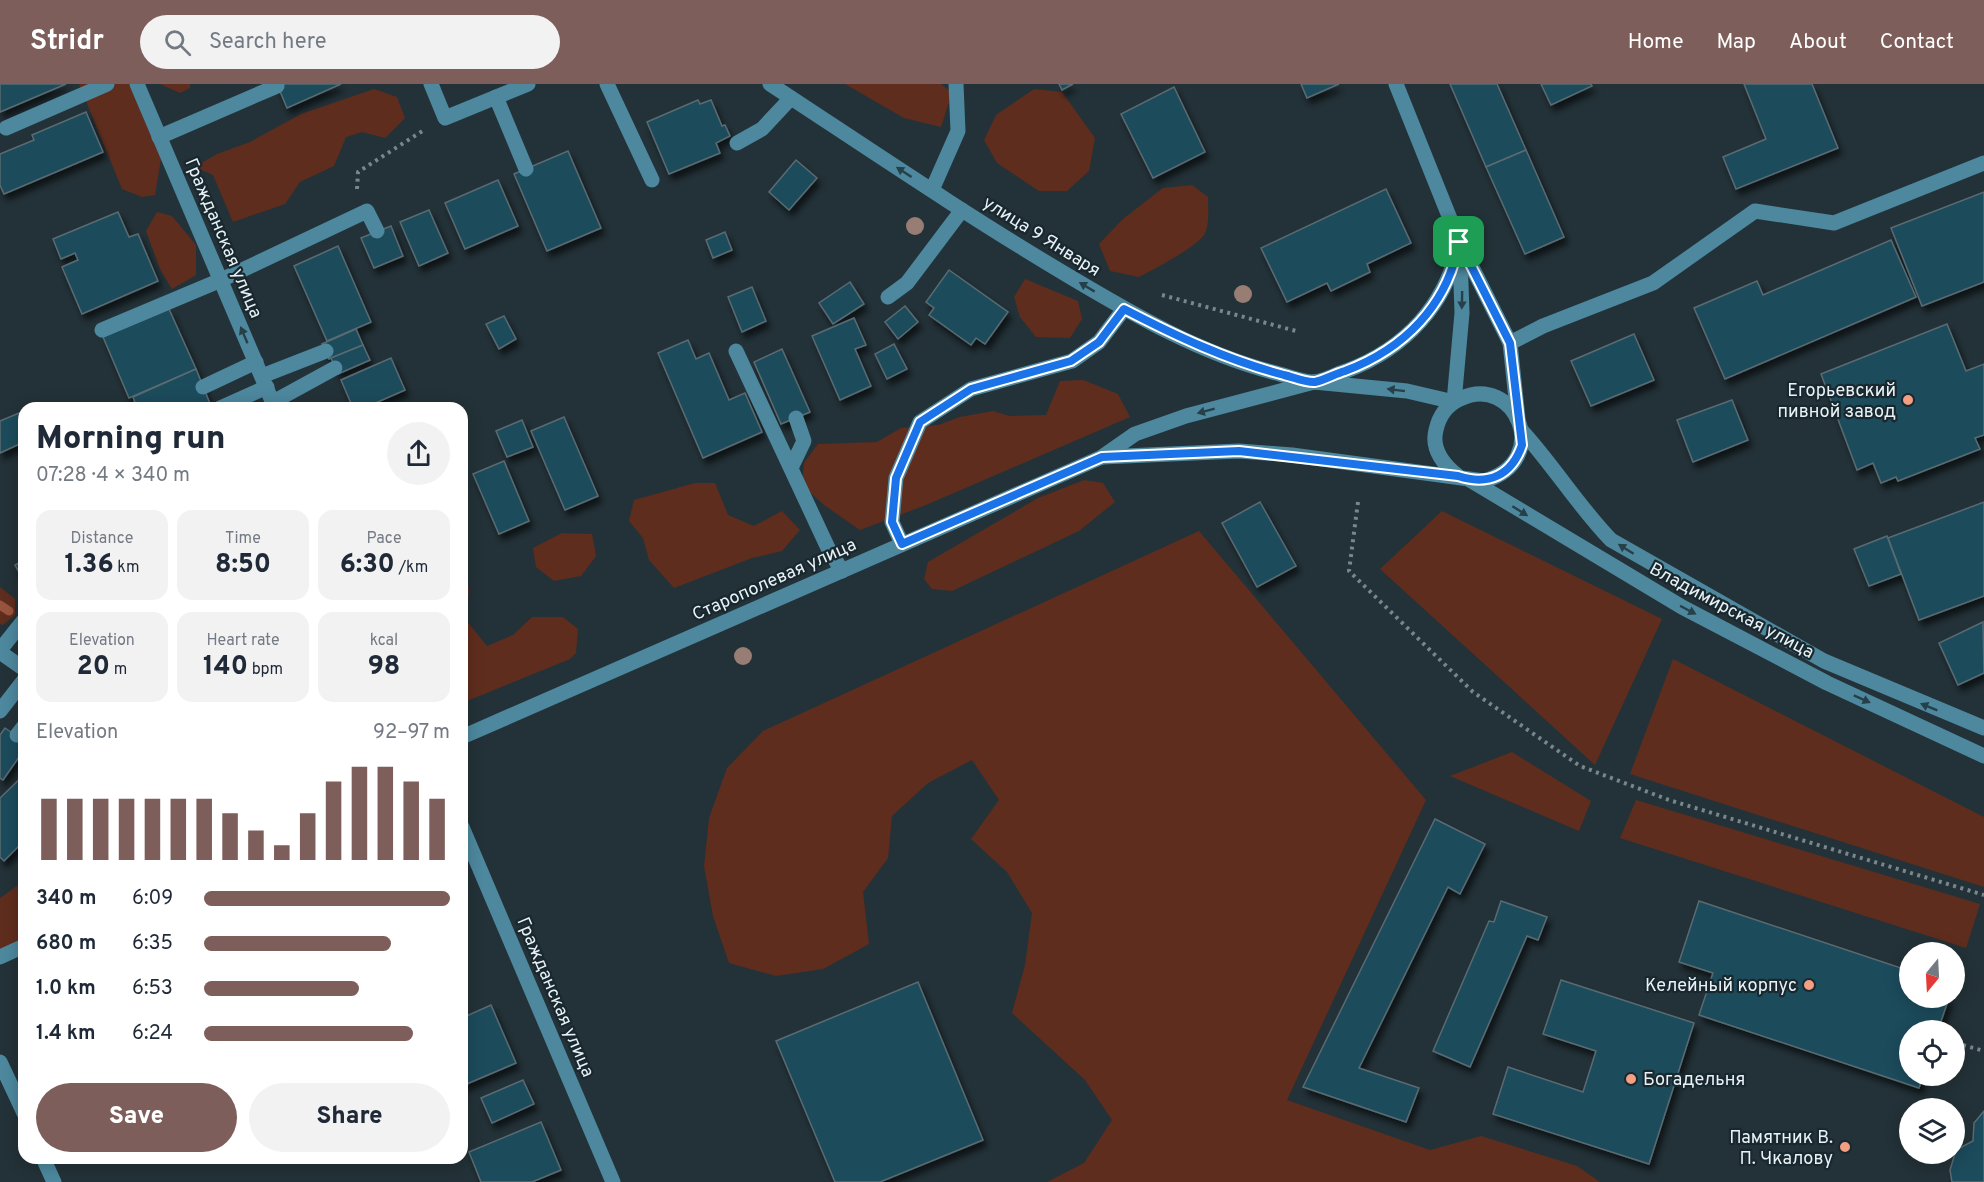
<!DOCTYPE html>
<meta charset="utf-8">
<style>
body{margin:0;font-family:Overpass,sans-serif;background:#f2f2f3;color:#1f2937;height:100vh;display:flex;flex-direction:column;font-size:22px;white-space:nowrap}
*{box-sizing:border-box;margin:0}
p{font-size:20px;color:#747a83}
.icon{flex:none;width:33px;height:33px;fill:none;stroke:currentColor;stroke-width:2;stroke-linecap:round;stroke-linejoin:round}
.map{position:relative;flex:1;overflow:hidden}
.details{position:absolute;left:18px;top:318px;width:450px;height:762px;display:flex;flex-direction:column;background:#fff;border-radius:18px;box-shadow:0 3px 15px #0003}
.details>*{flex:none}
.needle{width:39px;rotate:198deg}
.fabs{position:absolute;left:1899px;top:858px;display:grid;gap:12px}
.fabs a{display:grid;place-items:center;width:66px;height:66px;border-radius:50%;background:#fff;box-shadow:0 3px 15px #0003;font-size:30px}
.pin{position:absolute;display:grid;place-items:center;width:51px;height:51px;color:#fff;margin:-26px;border-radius:12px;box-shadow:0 3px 9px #0006}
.round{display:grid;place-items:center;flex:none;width:63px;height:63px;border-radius:32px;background:#f2f2f3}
.head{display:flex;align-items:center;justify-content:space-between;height:102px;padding:0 18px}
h1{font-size:33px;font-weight:800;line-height:45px}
.stats{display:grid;grid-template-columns:repeat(3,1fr);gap:9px;height:102px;padding:6px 18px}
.stats div{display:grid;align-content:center;border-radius:15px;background:#f2f2f3;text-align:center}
.stats b{font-size:26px;font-weight:800}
.stats small{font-size:16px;font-weight:400}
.stats p{font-size:16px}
.chart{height:168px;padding:12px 18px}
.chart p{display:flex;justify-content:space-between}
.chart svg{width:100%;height:108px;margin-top:6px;stroke:#7e5e5a;stroke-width:6}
.action{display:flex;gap:12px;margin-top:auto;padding:12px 18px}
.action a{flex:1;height:69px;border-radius:36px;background:#7e5e5a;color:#fff;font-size:24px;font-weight:800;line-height:69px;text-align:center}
.action a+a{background:#f2f2f3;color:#1f2937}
ul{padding:0 18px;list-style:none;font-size:20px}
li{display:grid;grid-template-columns:96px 72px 1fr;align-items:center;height:45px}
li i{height:15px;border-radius:8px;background:#7e5e5a}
header{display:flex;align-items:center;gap:36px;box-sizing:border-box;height:84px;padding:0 30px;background:#7e5e5a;color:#fff}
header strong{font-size:28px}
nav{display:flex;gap:33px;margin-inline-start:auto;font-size:21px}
.search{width:420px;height:54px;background:#f2f2f3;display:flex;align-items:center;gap:15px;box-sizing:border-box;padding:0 21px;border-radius:33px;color:#747a83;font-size:22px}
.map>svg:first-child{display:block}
.green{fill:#5f2d1d}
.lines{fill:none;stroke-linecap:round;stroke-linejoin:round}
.stream{stroke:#98543e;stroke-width:9}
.building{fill:#1b4b5b;stroke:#5a6b72;stroke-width:1.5;filter:url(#shadow)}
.path{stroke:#79868b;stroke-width:4;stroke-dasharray:3 4.5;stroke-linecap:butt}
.minor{stroke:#4d889e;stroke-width:15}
.tree{fill:#987d75}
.oneway{fill:#26404a}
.route-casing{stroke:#fff;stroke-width:12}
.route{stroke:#1a73e8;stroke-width:8}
.poi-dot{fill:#f39f84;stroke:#19282e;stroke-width:2}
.labels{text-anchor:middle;stroke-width:4.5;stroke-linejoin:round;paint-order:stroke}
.street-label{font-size:18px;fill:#e8f2f6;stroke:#19282e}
.poi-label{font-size:18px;fill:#e8f2f6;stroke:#19282e;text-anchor:end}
</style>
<header>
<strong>Stridr</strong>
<div class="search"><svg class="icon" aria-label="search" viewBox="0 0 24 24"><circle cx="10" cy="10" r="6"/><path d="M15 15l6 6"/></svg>Search here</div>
<nav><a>Home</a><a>Map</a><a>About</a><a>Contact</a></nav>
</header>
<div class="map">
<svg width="1984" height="1098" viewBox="0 0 1984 1098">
<defs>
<filter id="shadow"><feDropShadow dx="3.5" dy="6" stdDeviation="3" flood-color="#0009"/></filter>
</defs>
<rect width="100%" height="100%" fill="#233238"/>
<!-- green -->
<g class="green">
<path d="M79 0H129L161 75 155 111 142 113 122 105Z"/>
<path d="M160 0H190V4L180 9Z"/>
<path d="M845 0H941L952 9 941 43 904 34Z"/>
<path d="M374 5 397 13 405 34 385 54 362 48 346 53 334 82 300 98 285 120 233 138 213 91 195 83 217 70 250 58 301 30Z"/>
<path d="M1034 5 1062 8 1095 54 1089 87 1067 107H1039L997 79 984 56 996 31Z"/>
<path d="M1192 101 1208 113C1208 124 1210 141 1204 151 1195 164 1154 185 1139 193L1110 187 1099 160 1123 135 1163 104Z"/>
<path d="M157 128 172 132 196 161V191L172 205 160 185 146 147Z"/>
<path d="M1025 195 1078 217 1082 235 1070 254 1036 253 1020 233 1014 213Z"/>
<path d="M1083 296 1118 310 1130 333 926 421 860 446 824 421 802 401 804 379 818 360 877 358 901 344 938 341 960 333 993 327 1010 332 1046 331 1060 297Z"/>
<path d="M1084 396 1103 399 1115 418 1079 447 952 507 932 505 924 495 928 478 1038 414Z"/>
<path d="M695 399H715L728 431 754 442 782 427 800 446 782 467 752 474 674 504 649 476 643 454 629 437 634 416Z"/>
<path d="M1442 427 1662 535 1595 681 1380 485Z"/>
<path d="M1199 447 1426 716 1287 1016 1430 1066 1481 1052 1577 1082 1600 1098H1047L1084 1079 1112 1036 1085 996 1012 929 1025 881 1032 829 1007 788 971 755 999 716 972 676 928 699 892 732 888 774 863 808 869 860 823 885 776 892 729 879 713 832 704 782 709 734 727 684 763 647Z"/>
<path d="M562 449 592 450 596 472 581 492 554 497 536 483 533 464Z"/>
<path d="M462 497 469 504 466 536 487 562 513 551 532 533H563L578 545 576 569 570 575 462 619Z"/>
<path d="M0 503 15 515V531L3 541 0 540Z"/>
<path d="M1673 575 1984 733V803L1630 690Z"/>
<path d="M1512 668 1591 717 1579 747 1450 692Z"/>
<path d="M1636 716 1980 820 1966 864 1620 754Z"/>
<path d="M24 797V854L0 866V814Z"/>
</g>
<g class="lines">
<!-- stream -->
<path class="stream" d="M0 521 9 527"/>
</g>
<!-- building -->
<g class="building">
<path d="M0 0H66L0 28Z"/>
<path d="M277 0H341L287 24Z"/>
<path d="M1059 0H1073L1062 6Z"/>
<path d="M1301 0H1339L1307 14Z"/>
<path d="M1450 0H1497L1526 66 1486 83Z"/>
<path d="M1541 0H1591L1592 2 1551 21Z"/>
<path d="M1744 0H1812L1838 64 1736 105 1723 73 1766 55Z"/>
<path d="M1174 3 1205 68 1153 94 1121 30Z"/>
<path d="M698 16 700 20 711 16 722 42 725 41 730 52 716 59 720 69 669 90 647 38Z"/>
<path d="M86 28 103 68 4 110 0 101V70L34 56 32 51Z"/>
<path d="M1526 66 1564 153 1525 170 1486 83Z"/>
<path d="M568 67 601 144 547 167 514 90Z"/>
<path d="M796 76 817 94 789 126 769 108Z"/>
<path d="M498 96 518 142 465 165 445 119Z"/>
<path d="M1386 105 1411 159 1367 180 1370 188 1331 207 1327 199 1287 218 1261 164Z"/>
<path d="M1984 108V198L1922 222 1891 144Z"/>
<path d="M429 126 448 169 419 182 400 138Z"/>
<path d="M118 128 129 153 138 150 158 197 82 230 62 183 78 176 75 169 61 175 53 155Z"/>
<path d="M391 142 403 172 374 184 361 154Z"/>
<path d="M725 148 732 166 713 174 706 156Z"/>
<path d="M1891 156 1916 213 1725 295 1694 224 1757 197 1763 211Z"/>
<path d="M338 162 371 238 327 257 294 182Z"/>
<path d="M949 186 1008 228 985 260 976 254 971 261 929 231 934 224 926 218Z"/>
<path d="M850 198 864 220 833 240 819 219Z"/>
<path d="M752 203 766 237 742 248 728 213Z"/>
<path d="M905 222 918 238 898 255 885 238Z"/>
<path d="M169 225 196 285 129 314 103 253Z"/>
<path d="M504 232 516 255 499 265 486 240Z"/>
<path d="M854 234 866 261 855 265 871 302 840 316 812 252Z"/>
<path d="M1947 240 1966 287 1984 280V351L1975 354 1980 365 1898 397 1896 393 1881 399 1873 379 1857 386 1821 290Z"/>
<path d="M356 245 363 261 329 275 322 260Z"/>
<path d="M1634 250 1654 296 1591 322 1571 277Z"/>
<path d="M688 256 696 275 709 269 729 316 745 309 762 348 703 374 658 269Z"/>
<path d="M894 260 907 285 887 295 875 270Z"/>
<path d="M363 261 370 276 338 290 331 274Z"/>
<path d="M782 265 810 328 781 340 754 278Z"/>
<path d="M391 274 405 306 364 324H353L341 296Z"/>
<path d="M196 285 211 322 206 324H137L133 313Z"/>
<path d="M1732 316 1748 356 1693 378 1677 336Z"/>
<path d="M19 329 24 341V358L0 369V337Z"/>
<path d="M564 333 598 412 565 426 531 347Z"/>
<path d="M522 336 533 363 507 373 496 347Z"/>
<path d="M504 377 529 437 499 450 473 390Z"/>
<path d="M1260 418 1296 482 1257 503 1222 439Z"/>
<path d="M1984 418V512L1919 536 1888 454Z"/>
<path d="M1887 452 1901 490 1869 502 1854 465Z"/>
<path d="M24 476V497L15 481Z"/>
<path d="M1983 538 1984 589 1958 601 1939 559Z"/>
<path d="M5 644 24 657V666L3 696 0 694V651Z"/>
<path d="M23 692 24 757 4 777 0 773V714Z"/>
<path d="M1435 735 1485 760 1460 810 1448 803 1359 984 1419 1004 1406 1038 1303 1003Z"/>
<path d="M1501 817 1547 833 1538 856 1527 852 1470 983 1433 967 1489 837 1494 838Z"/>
<path d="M1699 817 1910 887V914H1949L1938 946H1910V992H1923L1919 1004 1699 931 1713 889 1679 878Z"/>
<path d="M1561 896 1694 939 1649 1080 1493 1030 1508 983 1583 1008 1596 967 1543 950Z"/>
<path d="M918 898 983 1056 880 1098H835L776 957Z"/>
<path d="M491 921 516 979 462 1002V934Z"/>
<path d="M523 996 534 1020 492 1039 481 1014Z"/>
<path d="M1984 1027V1098H1952L1950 1086 1956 1066 1973 1057 1974 1039Z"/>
<path d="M541 1038 561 1086 532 1098H481L469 1068Z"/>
</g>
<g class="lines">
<!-- path -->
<g class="path">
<path d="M357 105 358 88 424 46"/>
<path d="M1162 211 1296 247"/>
<path d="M1358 418 1349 487 1473 608 1580 682 1669 716 1984 811"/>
<path d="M1963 961 1984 967"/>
</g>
<!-- minor -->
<g class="minor">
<path d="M137 0 275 324"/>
<path d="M431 0 445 34 528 0"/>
<path d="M607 0 652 96"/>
<path d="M770 0C869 65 966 131 1067 191 1134 231 1201 270 1276 289 1288 292 1300 297 1311 298 1321 299 1336 290 1346 287 1405 265 1448 220 1459 157"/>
<path d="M1396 0 1459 157 1510 259 1518 334"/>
<path d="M496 13 526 85"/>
<path d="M6 44 107 0"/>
<path d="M159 53 277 2"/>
<path d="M737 59 762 45 791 14"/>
<path d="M932 106 958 47 956 0"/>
<path d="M888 213 907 199 962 126"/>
<path d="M102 246 221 196 367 127 377 147"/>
<path d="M1510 259 1543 242 1653 199 1755 127 1834 139 1984 79"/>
<path d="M736 267 828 464 842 487"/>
<path d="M262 292 326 267"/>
<path d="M203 303 256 278"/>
<path d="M273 318 335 284"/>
<path d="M1454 318 1462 229 1460 171"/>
<path d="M220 324 267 303"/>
<path d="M1522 347C1554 382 1578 422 1611 456L1824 577 1984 644"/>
<path d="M1102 373 1239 367 1292 371 1484 397C1554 377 1515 288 1460 315 1447 321 1439 332 1436 346 1431 365 1444 381 1458 392"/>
<path d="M791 384 804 357 796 334"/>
<path d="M1470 396 1682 523 1827 599 1984 672"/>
<path d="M902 460 892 438 896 394 920 338 971 305 1072 277 1099 258 1124 225"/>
<path d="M0 566 24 536"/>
<path d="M0 568 24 585"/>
<path d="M0 627 24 596"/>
<path d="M17 651 24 642"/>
<path d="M462 653 1102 373 1135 350 1186 332 1314 298 1407 307 1454 318"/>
<path d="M462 743 613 1098"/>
<path d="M0 873 24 862"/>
<path d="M0 978 24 1029"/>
<path d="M43 1074 54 1098"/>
</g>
</g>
<!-- trees -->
<g class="tree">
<circle cx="915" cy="142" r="9"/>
<circle cx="1243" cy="210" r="9"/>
<circle cx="743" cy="572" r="9"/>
</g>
<!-- one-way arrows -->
<defs><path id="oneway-solid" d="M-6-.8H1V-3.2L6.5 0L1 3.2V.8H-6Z" transform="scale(1.5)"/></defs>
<g class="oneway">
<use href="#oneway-solid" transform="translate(904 88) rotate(-147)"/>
<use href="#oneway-solid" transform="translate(1087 203) rotate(-149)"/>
<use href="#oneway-solid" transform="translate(1462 216) rotate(91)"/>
<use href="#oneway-solid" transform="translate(244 251) rotate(-113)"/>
<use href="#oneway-solid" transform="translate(1396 306) rotate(-173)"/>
<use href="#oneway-solid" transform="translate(1206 327) rotate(165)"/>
<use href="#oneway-solid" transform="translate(1520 427) rotate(32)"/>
<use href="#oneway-solid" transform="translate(1626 465) rotate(-148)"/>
<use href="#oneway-solid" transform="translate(1688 526) rotate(28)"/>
<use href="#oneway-solid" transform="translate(1862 615) rotate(24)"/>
<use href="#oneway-solid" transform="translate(1929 623) rotate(-158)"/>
</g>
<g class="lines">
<!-- route casing -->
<g class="route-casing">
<path id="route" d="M1459 158 1510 259 1522 361C1512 391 1489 402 1458 392L1239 367 1102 373 902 460 892 438 896 394 920 338 971 305 1071 277 1099 258 1124 225C1176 252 1227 276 1284 291 1293 293 1306 299 1315 298 1324 296 1335 290 1345 287 1404 265 1448 221 1459 158Z"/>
</g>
<!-- route -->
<use href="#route" class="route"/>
</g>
<!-- markers -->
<g class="poi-dot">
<circle cx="1908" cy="316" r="6"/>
<circle cx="1809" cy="901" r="6"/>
<circle cx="1631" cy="995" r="6"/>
<circle cx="1845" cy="1063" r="6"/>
</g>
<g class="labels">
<!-- street labels -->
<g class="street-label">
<text transform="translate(1042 152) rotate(32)" y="6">улица 9 Января</text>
<text transform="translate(224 154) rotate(67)" y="6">Гражданская улица</text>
<text transform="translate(774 495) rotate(-24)" y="6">Старополевая улица</text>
<text transform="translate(1732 526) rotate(28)" y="6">Владимирская улица</text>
<text transform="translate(556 913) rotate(67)" y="6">Гражданская улица</text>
</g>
<!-- poi labels -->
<g class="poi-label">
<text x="1896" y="312">Егорьевский<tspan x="1896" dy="21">пивной завод</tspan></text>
<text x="1797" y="907">Келейный корпус</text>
<text x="1643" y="1001" text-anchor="start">Богадельня</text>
<text x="1833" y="1059">Памятник В.<tspan x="1833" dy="21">П. Чкалову</tspan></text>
</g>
</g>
</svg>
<div class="fabs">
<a><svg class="needle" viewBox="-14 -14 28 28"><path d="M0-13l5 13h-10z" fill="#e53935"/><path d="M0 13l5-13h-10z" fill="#747a83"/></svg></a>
<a><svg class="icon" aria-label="locate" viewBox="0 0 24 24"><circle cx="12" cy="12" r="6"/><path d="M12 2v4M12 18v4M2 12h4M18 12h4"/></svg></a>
<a><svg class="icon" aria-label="layers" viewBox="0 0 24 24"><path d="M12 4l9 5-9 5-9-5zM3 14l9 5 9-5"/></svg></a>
</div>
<div class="pin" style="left:1459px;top:158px;background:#1e9e55"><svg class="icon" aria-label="arrive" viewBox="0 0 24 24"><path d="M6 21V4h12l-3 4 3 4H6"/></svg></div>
<section class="details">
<div class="head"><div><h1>Morning run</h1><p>07:28 · 4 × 340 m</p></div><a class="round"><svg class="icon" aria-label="share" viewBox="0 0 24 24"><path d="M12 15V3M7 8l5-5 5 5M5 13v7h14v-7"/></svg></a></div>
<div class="stats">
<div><p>Distance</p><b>1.36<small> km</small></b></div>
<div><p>Time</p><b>8:50</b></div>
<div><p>Pace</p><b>6:30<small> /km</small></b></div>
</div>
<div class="stats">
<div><p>Elevation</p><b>20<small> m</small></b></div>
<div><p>Heart rate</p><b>140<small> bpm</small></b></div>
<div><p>kcal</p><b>98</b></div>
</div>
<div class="chart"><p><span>Elevation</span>92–97 m</p>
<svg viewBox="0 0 160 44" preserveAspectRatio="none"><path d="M5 44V19M15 44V19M25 44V19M35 44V19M45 44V19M55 44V19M65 44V19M75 44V25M85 44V32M95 44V38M105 44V25M115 44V12M125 44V6M135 44V6M145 44V12M155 44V19"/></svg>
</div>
<ul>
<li><b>340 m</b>6:09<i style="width:100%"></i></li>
<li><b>680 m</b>6:35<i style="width:76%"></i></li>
<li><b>1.0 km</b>6:53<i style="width:63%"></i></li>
<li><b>1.4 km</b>6:24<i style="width:85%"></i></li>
</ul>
<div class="action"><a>Save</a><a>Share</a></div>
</section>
</div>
